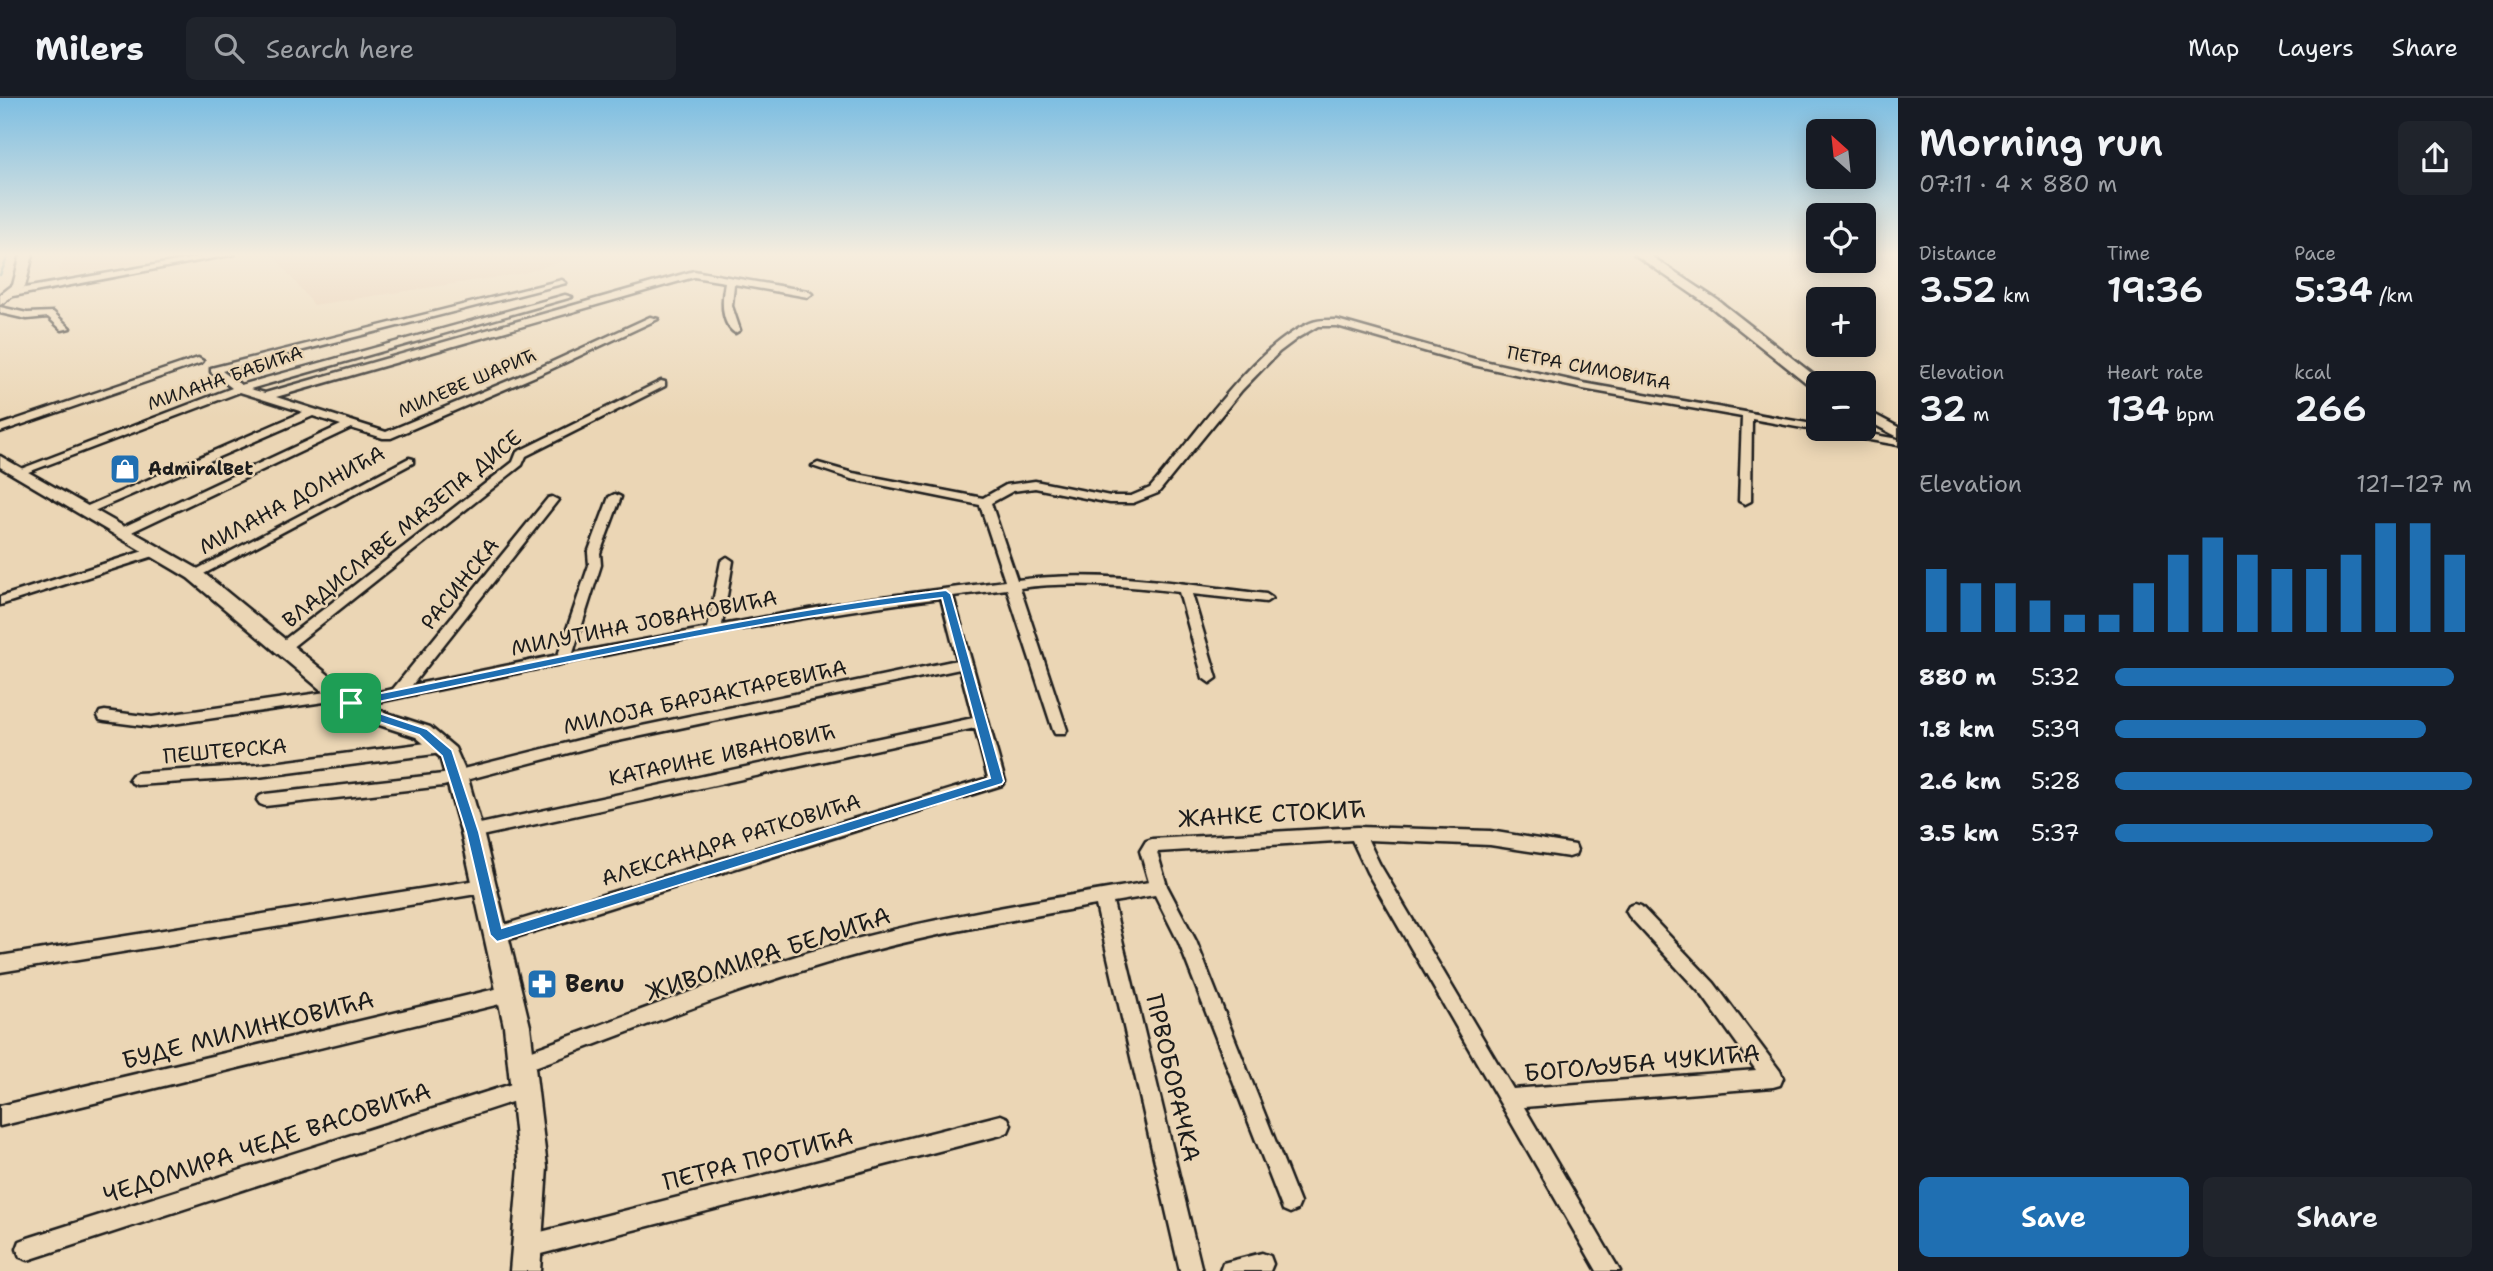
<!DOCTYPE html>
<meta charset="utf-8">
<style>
body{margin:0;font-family:"Shantell Sans",sans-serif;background:#20242c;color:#f1f3f6;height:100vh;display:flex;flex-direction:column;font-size:26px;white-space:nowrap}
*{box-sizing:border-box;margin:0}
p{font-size:23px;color:#9ea1a6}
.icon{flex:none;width:38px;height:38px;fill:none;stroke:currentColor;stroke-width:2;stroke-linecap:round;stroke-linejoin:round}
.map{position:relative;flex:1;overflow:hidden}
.panel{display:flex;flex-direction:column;background:#171b24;width:595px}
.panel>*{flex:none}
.needle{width:46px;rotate:333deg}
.buttons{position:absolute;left:1806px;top:21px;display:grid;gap:14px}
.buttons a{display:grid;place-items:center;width:70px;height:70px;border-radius:10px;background:#171b24;box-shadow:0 4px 18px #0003;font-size:35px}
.pin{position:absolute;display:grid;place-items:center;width:60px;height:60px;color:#fff;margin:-30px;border-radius:14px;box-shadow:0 4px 10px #0006}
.round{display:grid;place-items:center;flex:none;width:74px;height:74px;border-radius:10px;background:#20242c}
.headline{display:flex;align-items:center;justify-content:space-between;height:119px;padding:0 21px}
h1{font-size:38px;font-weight:600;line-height:52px}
.metrics{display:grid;grid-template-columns:repeat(3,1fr);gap:10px;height:119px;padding:7px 21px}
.metrics div{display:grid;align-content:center}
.metrics b{font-size:35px;font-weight:600}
.metrics small{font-size:19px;font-weight:400}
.metrics p{font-size:19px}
.chart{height:196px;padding:14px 21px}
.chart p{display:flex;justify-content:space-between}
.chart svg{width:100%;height:126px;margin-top:7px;stroke:#1f6fb2;stroke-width:6}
.button{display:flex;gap:14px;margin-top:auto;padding:14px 21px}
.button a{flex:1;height:80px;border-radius:10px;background:#1f6fb2;color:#fff;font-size:28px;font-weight:600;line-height:80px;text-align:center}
.button a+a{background:#20242c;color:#f1f3f6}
ul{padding:0 21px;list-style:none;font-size:23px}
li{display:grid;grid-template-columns:112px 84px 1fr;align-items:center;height:52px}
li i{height:18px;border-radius:9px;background:#1f6fb2}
header{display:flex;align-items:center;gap:42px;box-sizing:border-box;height:98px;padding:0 35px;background:#171b24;border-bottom:2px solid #363941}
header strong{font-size:33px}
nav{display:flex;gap:38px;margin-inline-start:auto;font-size:24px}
.search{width:490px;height:63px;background:#20242c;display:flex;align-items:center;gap:18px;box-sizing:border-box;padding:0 24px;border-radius:10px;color:#9ea1a6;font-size:26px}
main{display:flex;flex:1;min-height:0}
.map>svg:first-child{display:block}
.built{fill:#e6c8aa}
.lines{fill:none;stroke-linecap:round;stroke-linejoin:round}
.stream{stroke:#57878e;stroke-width:2.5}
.street-casing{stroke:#1c1c1c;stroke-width:5}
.secondary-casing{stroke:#1c1c1c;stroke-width:5}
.street{fill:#ebd6b5;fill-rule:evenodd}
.secondary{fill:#ebd6b5;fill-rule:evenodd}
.route{fill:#1f6fb2;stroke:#fff;stroke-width:2;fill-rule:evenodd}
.labels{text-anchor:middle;stroke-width:5;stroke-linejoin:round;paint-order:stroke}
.far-street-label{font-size:18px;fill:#1c1c1c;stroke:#ebd6b5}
.far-poi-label{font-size:18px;font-weight:bold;fill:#1c1c1c;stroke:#ebd6b5;text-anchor:start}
.street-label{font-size:21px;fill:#1c1c1c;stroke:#ebd6b5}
.near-street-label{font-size:24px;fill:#1c1c1c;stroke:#ebd6b5}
.near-poi-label{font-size:24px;font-weight:bold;fill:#1c1c1c;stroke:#ebd6b5;text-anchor:start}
</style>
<header>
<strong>Milers</strong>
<div class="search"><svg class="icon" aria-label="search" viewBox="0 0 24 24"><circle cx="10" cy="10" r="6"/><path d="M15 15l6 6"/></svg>Search here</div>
<nav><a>Map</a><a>Layers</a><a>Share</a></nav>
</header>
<main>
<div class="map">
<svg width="1898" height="1173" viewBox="0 0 1898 1173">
<rect width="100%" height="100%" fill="#ebd6b5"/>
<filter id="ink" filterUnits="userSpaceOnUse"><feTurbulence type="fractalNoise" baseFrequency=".0143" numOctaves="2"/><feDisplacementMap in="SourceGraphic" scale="14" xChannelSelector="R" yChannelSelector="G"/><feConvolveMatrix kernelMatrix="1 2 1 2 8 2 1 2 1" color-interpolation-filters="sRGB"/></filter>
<g filter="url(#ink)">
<!-- built -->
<g class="built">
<path d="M67 156H204L71 177 58 173Z"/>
<path d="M272 156H587L524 175 314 207Z"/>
</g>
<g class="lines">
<!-- stream -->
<path class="stream" d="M0 177 9 156"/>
<!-- street casing -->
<g class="street-casing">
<g id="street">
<path d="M217 156H235L13 198 9 195 13 192Z"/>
<path d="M694 173 808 193 812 196 808 199 734 186 732 208 740 232 735 235C720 225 722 200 725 184L694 179 276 299 386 334 541 269 650 219 658 221 547 273 391 340H383L351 330 123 438 119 437 117 434 119 431 341 327 313 318 87 416 81 412 83 410 303 314 240 294 23 376H15L13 374 232 290 211 274V270L562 182 566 185 222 273 241 287 565 197 572 199 250 291 265 295Z"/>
<path d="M0 209 27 215 53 214 70 230 62 232 48 219 27 221 0 215Z"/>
<path d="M1337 222 1475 261 1583 285 1818 327V331H1841L1898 341V347L1752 321 1751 403 1745 406 1739 403 1742 319 1583 291 1473 267 1337 228H1318L1299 239 1279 254 1242 292 1158 395 1133 405H1110L1035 390 1013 393 991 405 1017 482C1100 471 1183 486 1266 496L1272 500 1266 504 1192 496 1217 580 1210 585 1203 580 1179 494C1126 488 1073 483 1020 490L1067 632 1065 636H1055L1053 632 1007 491 953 498 1005 683 1002 687 497 845 491 842 488 837 491 832 497 829 988 680 975 630 472 740 466 739 464 734 466 729 973 620 960 571 599 647 443 688 265 708 260 706 257 702 260 698 265 696 443 676 599 637 957 562 941 500C743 525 546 569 351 610L346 609 344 605 346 601 393 591 548 400 552 399 558 402 412 587 558 557 589 467 588 455 609 399 615 396 621 399 600 455 601 467 573 555 708 530 721 463 727 459 733 463 722 527 859 502 1005 483 980 407 851 381 812 368 818 365 853 375 983 400 1006 387 1035 383 1110 398H1131L1150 390C1192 342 1253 249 1310 225 1319 221 1328 222 1337 222Z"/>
<path d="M198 260 203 263 201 265 0 334V327Z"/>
<path d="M661 283 665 284V288L526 358 522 367 286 554H276L274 551 276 548 513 364 517 354Z"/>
<path d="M409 360 413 361V365L198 479H190L188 476Z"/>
<path d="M153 450 159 454 157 457 0 507V499Z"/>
<path d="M340 592 347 597 345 601 152 629 105 623 100 622 98 618 100 614 105 613 152 619Z"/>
<path d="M442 643 447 645 449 649 447 653 442 655 258 679 137 687 132 685 129 681 132 677 137 675 258 667Z"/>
<path d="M1357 729 1490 733 1575 747 1577 752 1575 757 1569 759 1490 747 1368 742 1379 765 1513 991 1756 972 1702 897 1629 818 1626 813 1629 808 1635 806 1641 808 1714 885 1780 973 1783 980 1780 987 1773 989 1524 1009 1620 1173H1597L1367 774 1352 742 1157 754 1167 788 1196 843 1300 1105 1297 1112 1290 1115 1283 1112 1179 845 1155 797 1113 804 1202 1173H1180L1096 807C1000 824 904 841 811 870 713 899 618 939 521 974L514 971 511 965 514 959 521 956C631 917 739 872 852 842 950 816 1050 801 1149 784L1140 753 1146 743 1152 741Z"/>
<path d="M483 781 489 783 491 788 489 793 483 795 0 874V858Z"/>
<path d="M508 888 514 890 517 896 514 902 508 904 0 1028V1008Z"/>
<path d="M524 982 531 984 534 991 531 998 524 1000 28 1162 20 1159 17 1151 20 1143 28 1140Z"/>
<path d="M1001 1017 1008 1020 1011 1027 1008 1034 1001 1037 529 1159 521 1156 518 1148 521 1140 529 1137Z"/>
<path d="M1262 1155 1270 1158 1273 1166 1270 1173H1220L1223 1165Z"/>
</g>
</g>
<!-- secondary casing -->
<g class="secondary-casing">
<g id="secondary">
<path d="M21 156H33L25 189 0 207V197L13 187Z"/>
<path d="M1634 156H1648L1719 203 1824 285H1818V291L1813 290 1711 209Z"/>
<path d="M1864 311 1898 329V339L1864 321Z"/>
<path d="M0 358 200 472 347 592 378 612 430 629 455 650 467 677 483 734 530 928 547 1069 540 1173H510L519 1069 504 928 461 734 440 659 416 639 364 622 333 602 188 480 0 369Z"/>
</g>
</g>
<!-- street -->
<use href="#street" class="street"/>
<!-- secondary -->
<use href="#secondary" class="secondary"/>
</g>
</g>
<!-- sky -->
<linearGradient id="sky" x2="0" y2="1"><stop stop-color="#7dbee2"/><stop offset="0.49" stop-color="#f6edde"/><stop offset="1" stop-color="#f6edde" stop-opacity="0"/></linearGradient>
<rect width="1898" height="320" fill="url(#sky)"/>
<!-- route -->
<path class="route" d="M946 492 951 496 1004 683 1002 686 497 844 490 837 466 734 442 658 419 637 367 620 345 605 351 601C549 562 746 516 946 492ZM942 500 990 680 502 830 479 734 452 652 427 631 376 614 363 607C555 568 747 523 942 500Z"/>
<!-- icons -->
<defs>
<g id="shop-square" transform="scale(1.575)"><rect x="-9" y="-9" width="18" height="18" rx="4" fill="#1f6fb2" stroke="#ebd6b5"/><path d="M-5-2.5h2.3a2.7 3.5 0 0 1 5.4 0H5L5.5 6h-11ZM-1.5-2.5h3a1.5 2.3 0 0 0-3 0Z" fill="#fff"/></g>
<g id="pharmacy-square" transform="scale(1.575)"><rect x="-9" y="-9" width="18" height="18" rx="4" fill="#1f6fb2" stroke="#ebd6b5"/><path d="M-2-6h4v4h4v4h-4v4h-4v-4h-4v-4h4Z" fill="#fff"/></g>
</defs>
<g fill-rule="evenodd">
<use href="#shop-square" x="125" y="371"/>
<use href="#pharmacy-square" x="542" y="886"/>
</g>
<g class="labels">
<!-- far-street labels -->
<g class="far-street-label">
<text transform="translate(1589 270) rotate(11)" y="6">ПЕТРА СИМОВИЋА</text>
<text transform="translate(225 280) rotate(-19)" y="6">МИЛАНА БАБИЋА</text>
<text transform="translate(467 285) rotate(-23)" y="6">МИЛЕВЕ ШАРИЋ</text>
</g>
<!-- far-poi labels -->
<g class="far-poi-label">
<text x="148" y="377">AdmiralBet</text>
</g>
<!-- street labels -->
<g class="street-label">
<text transform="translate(292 402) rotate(-28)" y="7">МИЛАНА ДОЛНИЋА</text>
<text transform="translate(402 431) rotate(-39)" y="7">ВЛАДИСЛАВЕ МАЗЕПА ДИСЕ</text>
<text transform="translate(460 486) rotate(-51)" y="7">РАСИНСКА</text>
<text transform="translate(644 525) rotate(-11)" y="7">МИЛУТИНА ЈОВАНОВИЋА</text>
<text transform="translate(705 599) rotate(-12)" y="7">МИЛОЈА БАРЈАКТАРЕВИЋА</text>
<text transform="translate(225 653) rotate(-5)" y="7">ПЕШТЕРСКА</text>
<text transform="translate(722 657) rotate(-12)" y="7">КАТАРИНЕ ИВАНОВИЋ</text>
<text transform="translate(731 742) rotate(-17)" y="7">АЛЕКСАНДРА РАТКОВИЋА</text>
</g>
<!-- near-street labels -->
<g class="near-street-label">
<text transform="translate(1272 716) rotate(-3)" y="8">ЖАНКЕ СТОКИЋ</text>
<text transform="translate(768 856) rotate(-18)" y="8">ЖИВОМИРА БЕЉИЋА</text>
<text transform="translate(248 932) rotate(-14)" y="8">БУДЕ МИЛИНКОВИЋА</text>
<text transform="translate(1642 965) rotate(-5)" y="8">БОГОЉУБА ЧУКИЋА</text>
<text transform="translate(1173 980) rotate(77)" y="8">ПРВОБОРАЧКА</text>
<text transform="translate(267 1045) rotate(-18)" y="8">ЧЕДОМИРА ЧЕДЕ ВАСОВИЋА</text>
<text transform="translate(758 1061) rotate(-14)" y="8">ПЕТРА ПРОТИЋА</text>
</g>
<!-- near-poi labels -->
<g class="near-poi-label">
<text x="565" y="894">Benu</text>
</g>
</g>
</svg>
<div class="buttons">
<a><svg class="needle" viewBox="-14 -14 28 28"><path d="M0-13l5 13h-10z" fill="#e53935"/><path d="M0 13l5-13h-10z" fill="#9ea1a6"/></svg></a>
<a><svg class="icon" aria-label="locate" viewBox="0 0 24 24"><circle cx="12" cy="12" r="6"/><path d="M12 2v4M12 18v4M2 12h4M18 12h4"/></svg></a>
<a>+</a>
<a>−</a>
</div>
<div class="pin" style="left:351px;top:605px;background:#1e9e55"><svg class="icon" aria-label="arrive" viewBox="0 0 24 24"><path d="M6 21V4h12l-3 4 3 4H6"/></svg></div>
</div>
<section class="panel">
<div class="headline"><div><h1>Morning run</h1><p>07:11 · 4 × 880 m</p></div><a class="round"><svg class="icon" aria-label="share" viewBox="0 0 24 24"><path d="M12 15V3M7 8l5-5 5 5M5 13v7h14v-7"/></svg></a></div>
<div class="metrics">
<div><p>Distance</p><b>3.52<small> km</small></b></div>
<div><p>Time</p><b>19:36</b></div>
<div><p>Pace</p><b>5:34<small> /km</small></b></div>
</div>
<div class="metrics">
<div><p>Elevation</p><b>32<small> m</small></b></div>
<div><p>Heart rate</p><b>134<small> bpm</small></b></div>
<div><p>kcal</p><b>266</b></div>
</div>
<div class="chart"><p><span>Elevation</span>121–127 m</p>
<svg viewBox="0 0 160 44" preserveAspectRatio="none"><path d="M5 44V22M15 44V27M25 44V27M35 44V33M45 44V38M55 44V38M65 44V27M75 44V17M85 44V11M95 44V17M105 44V22M115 44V22M125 44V17M135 44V6M145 44V6M155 44V17"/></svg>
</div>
<ul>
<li><b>880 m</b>5:32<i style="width:95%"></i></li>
<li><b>1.8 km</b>5:39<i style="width:87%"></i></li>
<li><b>2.6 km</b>5:28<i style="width:100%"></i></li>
<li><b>3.5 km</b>5:37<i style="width:89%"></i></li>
</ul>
<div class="button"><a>Save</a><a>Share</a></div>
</section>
</main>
